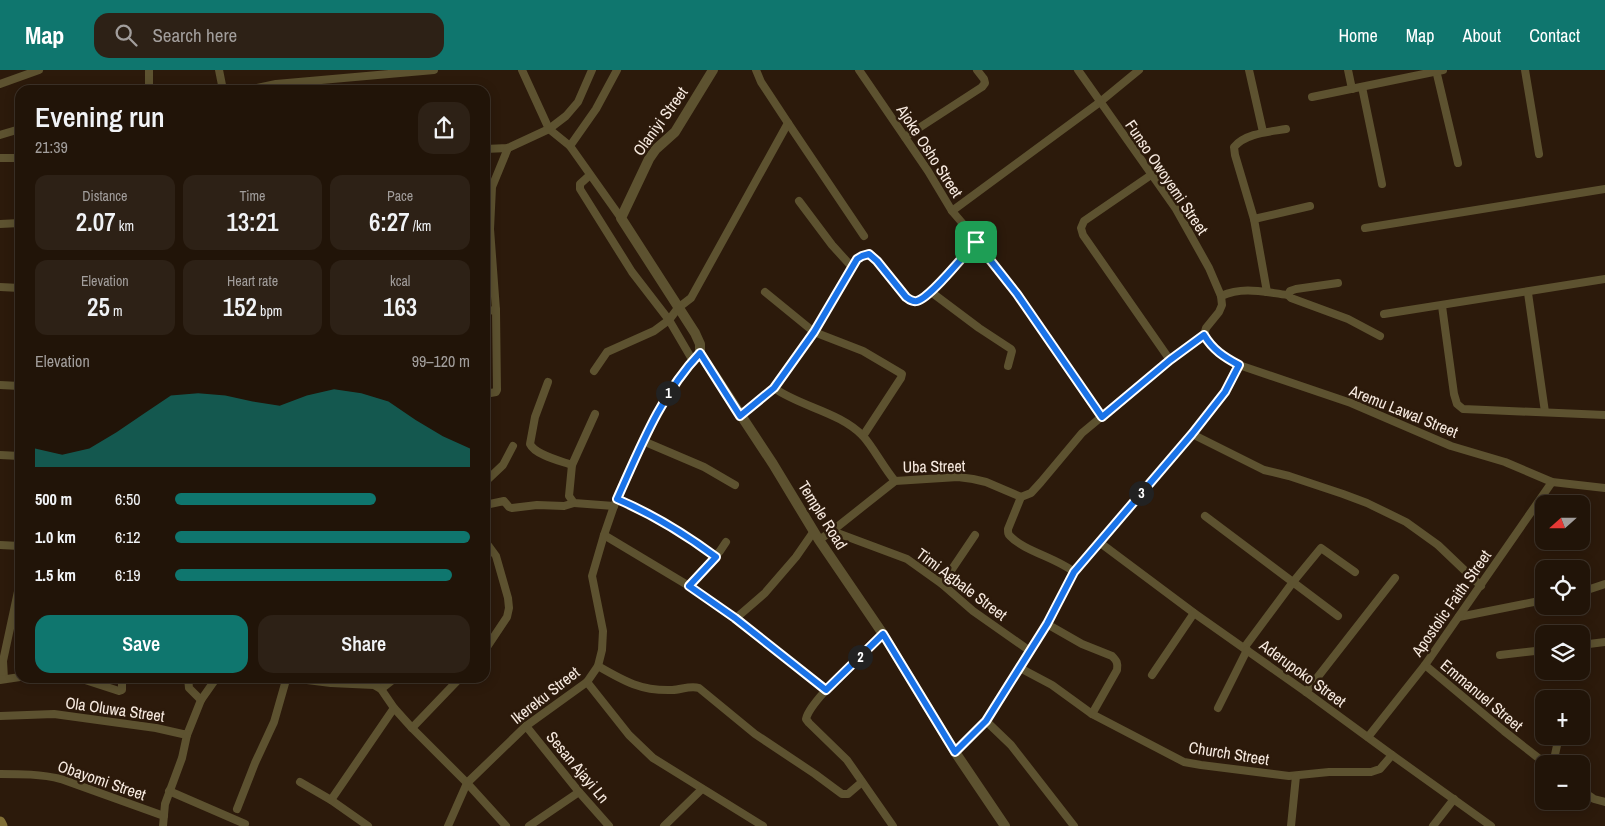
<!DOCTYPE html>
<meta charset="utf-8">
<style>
body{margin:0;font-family:"Archivo Narrow",sans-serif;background:#2d2116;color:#f1f3f6;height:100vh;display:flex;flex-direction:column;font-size:19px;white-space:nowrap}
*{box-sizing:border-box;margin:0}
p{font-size:16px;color:#a29e9c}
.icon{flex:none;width:28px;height:28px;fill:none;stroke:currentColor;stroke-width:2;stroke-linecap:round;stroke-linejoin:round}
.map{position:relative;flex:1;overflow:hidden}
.sheet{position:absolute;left:15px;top:15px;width:475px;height:598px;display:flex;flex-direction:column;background:#211408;border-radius:15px;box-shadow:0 2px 12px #0003,0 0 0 1px #3e3329}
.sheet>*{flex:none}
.needle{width:32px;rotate:249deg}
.fabs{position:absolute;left:1535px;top:425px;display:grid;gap:10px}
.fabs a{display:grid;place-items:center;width:55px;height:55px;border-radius:10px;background:#211408;box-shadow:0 2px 12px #0003,0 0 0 1px #3e3329;font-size:25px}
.pin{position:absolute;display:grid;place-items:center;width:42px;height:42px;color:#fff;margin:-21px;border-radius:10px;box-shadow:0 2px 8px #0006}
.km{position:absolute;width:25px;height:25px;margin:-12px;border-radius:50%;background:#222;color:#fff;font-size:14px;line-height:25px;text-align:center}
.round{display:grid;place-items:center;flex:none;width:52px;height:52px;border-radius:15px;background:#2d2116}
.headline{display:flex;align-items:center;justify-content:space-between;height:85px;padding:0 20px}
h1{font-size:28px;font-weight:600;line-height:38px}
.metrics{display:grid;grid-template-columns:repeat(3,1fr);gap:8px;height:85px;padding:5px 20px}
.metrics div{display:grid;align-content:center;border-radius:12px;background:#2d2116;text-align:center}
.metrics b{font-size:25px;font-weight:600}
.metrics small{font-size:14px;font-weight:400}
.metrics p{font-size:14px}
.chart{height:140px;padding:10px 20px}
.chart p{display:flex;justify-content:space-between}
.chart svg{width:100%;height:90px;margin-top:5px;fill:#0f766e;opacity:.7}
.primary-button{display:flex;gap:10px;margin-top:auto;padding:10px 20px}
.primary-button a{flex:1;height:58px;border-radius:15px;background:#0f766e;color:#fff;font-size:20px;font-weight:600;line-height:58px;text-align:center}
.primary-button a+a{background:#2d2116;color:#f1f3f6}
ul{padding:0 20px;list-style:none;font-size:16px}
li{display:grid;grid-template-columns:80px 60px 1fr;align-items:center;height:38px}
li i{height:12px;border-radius:6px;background:#0f766e}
header{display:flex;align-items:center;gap:30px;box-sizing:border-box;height:70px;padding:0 25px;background:#0f766e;color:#fff}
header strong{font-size:24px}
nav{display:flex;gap:28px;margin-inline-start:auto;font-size:18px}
.search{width:350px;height:45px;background:#2d2116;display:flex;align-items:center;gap:12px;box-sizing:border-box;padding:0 18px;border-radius:15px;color:#a29e9c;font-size:19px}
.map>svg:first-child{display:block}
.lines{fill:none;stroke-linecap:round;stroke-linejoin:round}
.minor{stroke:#5d5230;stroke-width:8}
.tertiary{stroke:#5d5230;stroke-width:10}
.secondary{stroke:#806e35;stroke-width:11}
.route-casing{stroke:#fff;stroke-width:10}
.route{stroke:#1a73e8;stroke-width:6}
.labels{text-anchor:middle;stroke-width:5;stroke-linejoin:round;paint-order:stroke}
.street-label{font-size:16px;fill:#f7eae0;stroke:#2c1a0b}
</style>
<header>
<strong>Map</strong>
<div class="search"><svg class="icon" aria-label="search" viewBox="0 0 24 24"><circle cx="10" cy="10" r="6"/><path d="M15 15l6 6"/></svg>Search here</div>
<nav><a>Home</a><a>Map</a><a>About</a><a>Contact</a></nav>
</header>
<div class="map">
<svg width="1605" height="756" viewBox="0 0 1605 756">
<rect width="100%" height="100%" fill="#2c1a0b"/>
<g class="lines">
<!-- minor -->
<g class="minor">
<path d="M149 0V20"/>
<path d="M219 0 223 20"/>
<path d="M522 0 549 59 570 76 621 148"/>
<path d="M756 0 761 12 788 53 864 166"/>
<path d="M859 0 928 101 952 141 970 162 1017 224 1101 347"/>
<path d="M1249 0 1263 62"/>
<path d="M1348 0 1352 19"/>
<path d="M1436 0 1458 93"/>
<path d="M1525 0 1539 84"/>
<path d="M0 14 39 0"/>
<path d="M1362 17 1382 114"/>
<path d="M247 20 276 14 434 0"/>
<path d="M1312 27 1443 0"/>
<path d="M0 65 20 59"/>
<path d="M905 67 982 17 985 13 984 9 977 0"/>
<path d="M570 76 596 39 617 0"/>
<path d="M485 79 508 78 549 59 566 46 578 32 592 0"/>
<path d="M0 88H20"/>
<path d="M590 105 580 114V119L632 202 669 250 693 291"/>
<path d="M1151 105 1084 151 1081 158 1083 165 1170 290"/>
<path d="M799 131 832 175 852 197"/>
<path d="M952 141 1100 32 1139 0"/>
<path d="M1254 149 1310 136"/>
<path d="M0 154 20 153"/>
<path d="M1365 158 1605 119"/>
<path d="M0 217 20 218"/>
<path d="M765 222 814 262 863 281 902 304 901 308 863 366"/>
<path d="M931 222 979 258 1011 279 1012 281 1008 296"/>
<path d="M1267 222 1254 149 1235 85 1234 77C1246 63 1269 62 1286 59"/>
<path d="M1528 223 1545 342"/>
<path d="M1288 225 1291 228 1348 249 1380 266"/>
<path d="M1221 226C1244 216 1263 222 1288 225L1290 221 1296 219 1338 213"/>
<path d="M1442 236 1454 324 1457 334 1463 339 1605 345"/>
<path d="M485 241 496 240"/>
<path d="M1384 244 1605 209"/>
<path d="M1204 265C1213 280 1224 287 1239 295L1351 333 1451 376 1505 392 1552 412 1605 418"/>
<path d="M594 301 607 282 654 261 669 250 678 238 691 228 788 53"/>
<path d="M548 312 535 347 530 374C535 385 561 391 572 395"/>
<path d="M0 315 20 316"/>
<path d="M774 318C801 337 840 342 863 366 873 377 884 398 895 411"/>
<path d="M485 324 496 322 497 320 496 240 490 159 492 117 508 78"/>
<path d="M595 344 572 395 569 426 574 433 614 436"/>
<path d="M740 346 774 318 814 262 857 189 862 186 869 184 877 191 906 227C910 230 913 232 917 231 930 228 966 183 976 172"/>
<path d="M1192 364 1264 400 1289 406 1343 424 1367 433 1406 452 1438 475 1481 516"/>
<path d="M643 371 704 397 735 415"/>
<path d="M0 385 20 386"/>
<path d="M485 412 503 395 513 376"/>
<path d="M617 429C652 444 685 464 716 487"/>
<path d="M485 435 504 431 509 437 512 438 537 435 564 436 574 433"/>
<path d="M1205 446 1338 546"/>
<path d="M832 461 895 411 958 407 973 409 986 412 1021 427"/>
<path d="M604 465 689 516 735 549 826 620"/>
<path d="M819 470 832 461 907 489 942 514 973 541 1030 581"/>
<path d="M485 471 496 486 508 528 509 538 507 547 485 580"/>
<path d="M1099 472 1194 543 1306 622 1392 685 1491 756"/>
<path d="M0 475 20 476"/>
<path d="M1074 502C1057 488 1024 481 1010 466 1008 464 1008 463 1008 459L1021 427 1031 423 1041 412 1082 363 1170 290 1204 265 1206 258 1219 242 1222 235 1221 226 1209 198 1176 139 1078 0"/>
<path d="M942 514 975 465"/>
<path d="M689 516 720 481 726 472"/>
<path d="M1581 522 1605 514"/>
<path d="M1459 547 1544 530"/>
<path d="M735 549 765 523 796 487 814 461"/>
<path d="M1047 554 1082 574 1112 586C1117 591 1118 593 1117 600L1092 644"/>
<path d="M883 564C867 580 810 630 806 649L809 653 847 690 893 756"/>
<path d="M1581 575 1605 572"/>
<path d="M1244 578 1293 512 1321 478 1355 502"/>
<path d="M1500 585 1544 580"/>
<path d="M1425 595 1504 661 1546 694"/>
<path d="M598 596C624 611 641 621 672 620 681 620 690 615 699 618L755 664 815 704 842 724H848L862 712"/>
<path d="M1020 598 1052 615 1092 644 1184 692 1201 695 1289 706 1329 702H1371L1380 699 1392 685"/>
<path d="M1152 605 1194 543"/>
<path d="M79 608 119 621 122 620V608"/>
<path d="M188 608 189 618 201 630"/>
<path d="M4 609 3 591 20 512"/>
<path d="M0 610 20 607"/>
<path d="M587 612 629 665 653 688 763 756"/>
<path d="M381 619 395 608"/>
<path d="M1306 622 1395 508"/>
<path d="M1218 638 1247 580"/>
<path d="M0 646 54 644 156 658 187 665 201 630 215 610 299 609 331 613 374 615 381 619 394 638 412 658 467 713 506 756"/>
<path d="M986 651 1011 675 1074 756"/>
<path d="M526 656 579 722 609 756"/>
<path d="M412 658 460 608"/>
<path d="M1368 667 1425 595 1552 412"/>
<path d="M955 682 986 651 1047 554 1074 502 1192 364 1225 322 1239 295"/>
<path d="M1553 694 1559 666"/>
<path d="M0 704C21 704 41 704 61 709L164 746"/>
<path d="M300 712 331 730 368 756"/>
<path d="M1581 720 1594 729 1605 732"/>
<path d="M169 721 245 754"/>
<path d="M331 730 394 638"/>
<path d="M237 739 255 693 274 652 286 610"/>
<path d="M163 756 165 734 182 688 187 665"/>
<path d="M448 756 467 713 526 656 587 612 598 596 602 580 603 561 592 506 604 465 614 436 643 371 670 320 685 299 700 283"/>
<path d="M529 756 579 722"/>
<path d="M664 756 702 719"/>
<path d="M1291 756 1296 706"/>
<path d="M1433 756 1454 729"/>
</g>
<!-- tertiary -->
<path class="tertiary" d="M713 0 675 62 656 79 649 89 621 148 695 263 700 274V283L773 394 819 470 883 564 955 682 1005 756"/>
<!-- secondary -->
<path class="secondary" d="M0 752 2 756"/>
</g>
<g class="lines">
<!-- route casing -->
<g class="route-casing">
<path id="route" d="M976 172 1017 224 1102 347 1170 290 1204 265C1213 280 1224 287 1239 295L1225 322 1192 364 1074 502 1047 554 986 651 955 682 883 564 826 620 735 548 689 516 716 487C685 464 652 444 617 429 640 378 661 324 700 283L740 346 774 318 814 262 857 189 862 186 869 184 877 191 906 227C910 230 913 232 917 231 930 228 966 183 976 172Z"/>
</g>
<!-- route -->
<use href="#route" class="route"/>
</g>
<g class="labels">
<!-- street labels -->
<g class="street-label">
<text transform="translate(660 51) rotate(-54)" y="6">Olaniyi Street</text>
<text transform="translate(930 81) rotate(57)" y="6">Ajoke Osho Street</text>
<text transform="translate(1167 107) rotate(56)" y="6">Funso Owoyemi Street</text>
<text transform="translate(1404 341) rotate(22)" y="6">Aremu Lawal Street</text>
<text transform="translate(934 396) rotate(-1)" y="6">Uba Street</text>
<text transform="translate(823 445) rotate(58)" y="6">Temple Road</text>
<text transform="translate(962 514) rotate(37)" y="6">Timi Agbale Street</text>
<text transform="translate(1451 533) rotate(-55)" y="6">Apostolic Faith Street</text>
<text transform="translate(1303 603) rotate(36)" y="6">Aderupoko Street</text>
<text transform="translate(545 625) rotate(-38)" y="6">Ikereku Street</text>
<text transform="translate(1482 625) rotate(40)" y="6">Emmanuel Street</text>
<text transform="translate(115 639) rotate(8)" y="6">Ola Oluwa Street</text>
<text transform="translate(1229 683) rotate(9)" y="6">Church Street</text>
<text transform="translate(578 697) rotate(50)" y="6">Sesan Ajayi Ln</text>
<text transform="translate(102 710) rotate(19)" y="6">Obayomi Street</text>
</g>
</g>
</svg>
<div class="fabs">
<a><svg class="needle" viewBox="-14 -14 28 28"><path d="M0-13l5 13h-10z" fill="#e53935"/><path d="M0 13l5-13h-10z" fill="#a29e9c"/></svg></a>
<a><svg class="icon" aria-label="locate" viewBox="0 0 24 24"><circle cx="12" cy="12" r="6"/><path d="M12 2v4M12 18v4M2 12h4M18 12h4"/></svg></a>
<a><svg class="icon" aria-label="layers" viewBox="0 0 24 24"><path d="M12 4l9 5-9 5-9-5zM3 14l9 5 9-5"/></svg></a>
<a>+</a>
<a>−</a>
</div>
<div class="pin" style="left:976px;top:172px;background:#1e9e55"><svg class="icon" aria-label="arrive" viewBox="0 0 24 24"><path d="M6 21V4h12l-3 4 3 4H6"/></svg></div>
<b class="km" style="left:668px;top:323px">1</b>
<b class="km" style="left:860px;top:587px">2</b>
<b class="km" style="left:1141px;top:423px">3</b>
<section class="sheet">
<div class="headline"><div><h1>Evening run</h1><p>21:39</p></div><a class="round"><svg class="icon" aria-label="share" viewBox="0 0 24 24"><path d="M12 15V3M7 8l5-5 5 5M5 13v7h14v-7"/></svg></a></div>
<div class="metrics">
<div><p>Distance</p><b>2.07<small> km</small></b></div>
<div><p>Time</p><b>13:21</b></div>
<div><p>Pace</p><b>6:27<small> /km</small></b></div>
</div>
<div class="metrics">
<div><p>Elevation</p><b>25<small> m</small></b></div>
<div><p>Heart rate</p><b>152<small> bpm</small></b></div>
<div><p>kcal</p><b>163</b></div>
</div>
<div class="chart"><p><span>Elevation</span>99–120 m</p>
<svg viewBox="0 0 160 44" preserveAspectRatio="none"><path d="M0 44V35L10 38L20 35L30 27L40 18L50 9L60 8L70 9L80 12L90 14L100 9L110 6L120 8L130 12L140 21L150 29L160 35V44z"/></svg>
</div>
<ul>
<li><b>500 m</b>6:50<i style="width:68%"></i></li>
<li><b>1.0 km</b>6:12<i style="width:100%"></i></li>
<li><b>1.5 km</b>6:19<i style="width:94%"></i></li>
</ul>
<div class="primary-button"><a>Save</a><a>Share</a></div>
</section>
</div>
